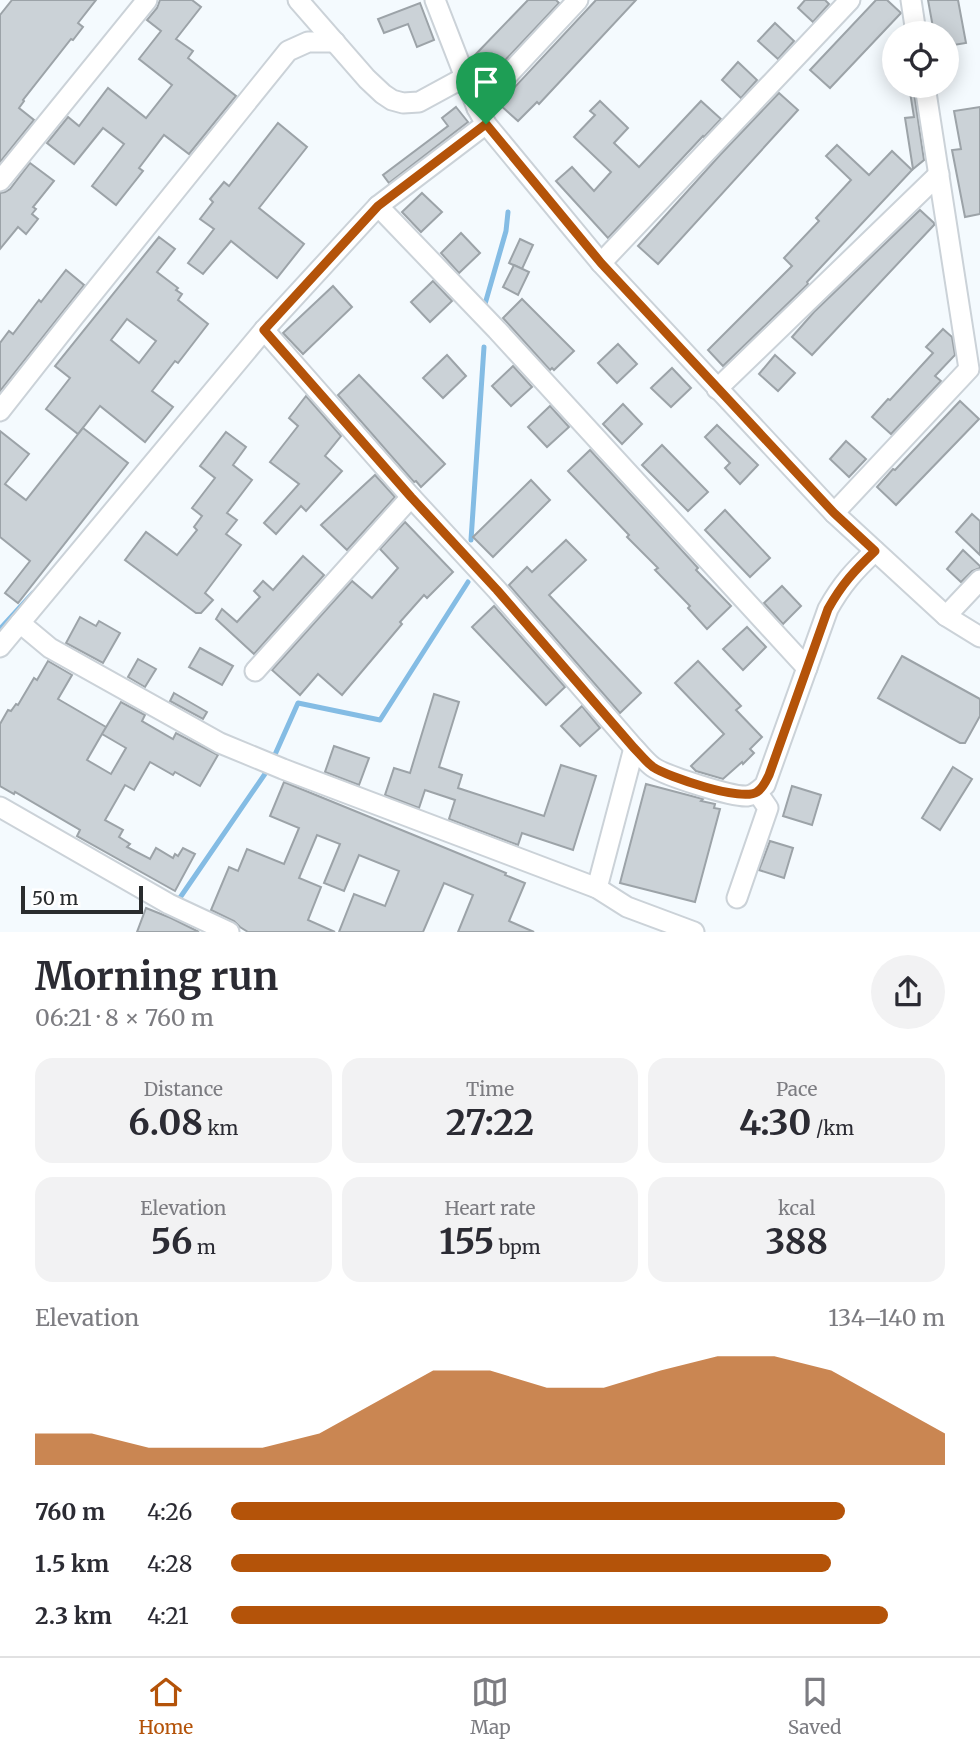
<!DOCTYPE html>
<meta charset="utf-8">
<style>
body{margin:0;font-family:Merriweather,serif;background:#f2f2f3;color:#2b2b33;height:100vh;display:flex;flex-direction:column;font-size:26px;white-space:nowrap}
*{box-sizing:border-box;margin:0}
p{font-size:23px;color:#7c7c81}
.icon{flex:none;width:38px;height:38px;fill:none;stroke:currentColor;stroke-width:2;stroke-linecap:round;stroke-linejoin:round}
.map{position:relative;height:932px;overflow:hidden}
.side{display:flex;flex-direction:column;background:#fff;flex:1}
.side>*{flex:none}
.fabs{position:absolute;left:882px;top:21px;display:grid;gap:14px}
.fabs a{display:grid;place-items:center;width:77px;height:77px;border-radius:50%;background:#fff;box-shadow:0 4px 18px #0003;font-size:35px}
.scale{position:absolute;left:21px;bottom:18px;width:122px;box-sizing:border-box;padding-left:7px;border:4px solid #292c2e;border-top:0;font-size:19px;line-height:24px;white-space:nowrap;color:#292c2e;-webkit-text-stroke:5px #fff;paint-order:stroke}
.pin{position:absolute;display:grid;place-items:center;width:60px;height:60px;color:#fff;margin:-72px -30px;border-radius:50% 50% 50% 0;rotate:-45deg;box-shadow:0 0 7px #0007}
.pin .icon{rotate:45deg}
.round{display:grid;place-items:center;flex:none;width:74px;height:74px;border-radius:37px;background:#f2f2f3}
.head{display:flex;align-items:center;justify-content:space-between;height:119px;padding:0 35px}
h1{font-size:38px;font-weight:700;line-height:52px}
.figures{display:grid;grid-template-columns:repeat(3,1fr);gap:10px;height:119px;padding:7px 35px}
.figures div{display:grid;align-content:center;border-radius:18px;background:#f2f2f3;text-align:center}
.figures b{font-size:35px;font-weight:700}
.figures small{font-size:19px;font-weight:400}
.figures p{font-size:19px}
.chart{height:196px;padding:14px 35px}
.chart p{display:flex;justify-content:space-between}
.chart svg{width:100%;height:126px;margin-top:7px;fill:#b45309;opacity:.7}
ul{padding:0 35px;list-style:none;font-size:23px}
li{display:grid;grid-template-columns:112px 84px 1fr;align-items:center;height:52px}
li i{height:18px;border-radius:9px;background:#b45309}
.dock{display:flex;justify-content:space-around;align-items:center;height:98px;border-top:2px solid #e1e1e2;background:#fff;font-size:19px;color:#7c7c81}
.dock a{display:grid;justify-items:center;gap:4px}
.dock .on{color:#b45309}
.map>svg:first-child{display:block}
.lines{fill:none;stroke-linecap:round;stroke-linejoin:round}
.stream{stroke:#84bce4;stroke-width:5}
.building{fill:#cbd2d7;stroke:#9ca3a8;stroke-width:2;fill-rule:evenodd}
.minor-casing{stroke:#cbd2d8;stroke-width:23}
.minor{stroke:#fff;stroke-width:19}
.route-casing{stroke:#fff;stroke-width:14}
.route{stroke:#b45309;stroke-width:9}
</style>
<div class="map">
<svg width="980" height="932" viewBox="0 0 980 932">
<rect width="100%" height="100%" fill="#f4fafe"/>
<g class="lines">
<!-- stream -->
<g class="stream">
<path d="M485 304 506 231 508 212"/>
<path d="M471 540 484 347"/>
<path d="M0 629 33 593"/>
<path d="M164 921 269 768 298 703 380 720 468 582"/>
</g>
</g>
<!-- building -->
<g class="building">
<path d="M12 0H96L78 23 83 27 73 40 71 39 23 100 24 101 19 108 34 120 0 162V15Z"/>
<path d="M160 0H192L201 7 176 39 193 51 188 58 236 96 189 154 164 135 139 168 143 171 116 205 92 186 124 144 103 128 74 164 47 143 68 117 79 126 108 88 146 118 172 85 139 59 161 31 147 20 157 8Z"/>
<path d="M528 0H556L559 3 494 72 475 55Z"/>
<path d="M596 0H636L539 104 537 102 518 121 499 104Z"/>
<path d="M805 0H825L829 4 813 22 798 8Z"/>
<path d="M876 0H887L901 13 830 88 810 70Z"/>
<path d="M928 0H958L966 43 947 46V33H934Z"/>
<path d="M420 3 434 40 417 47 408 24 384 33 378 19Z"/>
<path d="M775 23 794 41 778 59 758 41Z"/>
<path d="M738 62 757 80 741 98 722 80Z"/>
<path d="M909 86H913L924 160 913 169 905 118 914 117Z"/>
<path d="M779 93 798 110 658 264 638 246 720 155Z"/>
<path d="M600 101 628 128 614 143 639 167 701 101 721 119 704 137 703 136 608 238 556 181 572 167 594 191 611 172 574 137 595 115 590 111Z"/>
<path d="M456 107 468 122 389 183 383 175 448 126 442 118Z"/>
<path d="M980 107V214L965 217 952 150 961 149 954 111Z"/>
<path d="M278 123 307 147 259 208 304 244 277 278 231 241 203 274 188 263 214 229 200 219 213 202 210 199 224 182 229 186Z"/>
<path d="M837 145 869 175 892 151 912 170 807 282 808 284 723 366 708 350 792 266 784 258 819 221 816 218 851 180 826 156Z"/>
<path d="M30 163 54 181 33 207 36 209 32 214 38 219 26 234 18 227 0 249V193L5 192 10 189Z"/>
<path d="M422 193 442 212 421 232 402 212Z"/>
<path d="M920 210 934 223V225L812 355 792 337 814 312Z"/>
<path d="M461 233 480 253 459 273 441 253Z"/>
<path d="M159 237 175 249 157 272 178 288 176 290 182 294 178 300 208 324 178 363 175 361 152 391 173 407 145 442 100 406 78 434 46 409 70 378 55 366ZM127 319 156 341 139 363 111 340Z"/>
<path d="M520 239 533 245 522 269 509 263Z"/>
<path d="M514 265 529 272 518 295 503 287Z"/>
<path d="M66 270 84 285 0 391V343L9 331 13 334 39 300 41 302Z"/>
<path d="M433 281 452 301 430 322 411 302Z"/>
<path d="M333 286 352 307 303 354 283 333Z"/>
<path d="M522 299 574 351 554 370 552 368 550 370 503 318Z"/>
<path d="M943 329 952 337 955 355 935 376 941 381 891 434 872 417 888 399 890 400 933 353 926 347Z"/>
<path d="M618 344 637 364 617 383 598 363Z"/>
<path d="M447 355 466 376 443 398 423 378Z"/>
<path d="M775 355 795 373 778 391 759 374Z"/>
<path d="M513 366 532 387 511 406 492 386Z"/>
<path d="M672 368 691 388 671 407 651 388Z"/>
<path d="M359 375 445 464 421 487 416 481 414 482 338 395Z"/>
<path d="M306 396 341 436 325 456 342 471 306 511 301 506 276 534 264 523 299 484 270 462 298 426 289 418Z"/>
<path d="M960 401 979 419 896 505 877 487 893 469 895 470Z"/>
<path d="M623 404 642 424 622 444 603 424Z"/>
<path d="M550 406 569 427 547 447 528 427Z"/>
<path d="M717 425 758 465 740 484 725 468 730 463 705 437Z"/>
<path d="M83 428 128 463 18 603 5 593 30 561 0 537V431L29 454 5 484 26 500Z"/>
<path d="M226 432 246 447 233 465 252 480 227 513 237 520 226 534 241 545 205 593 213 600 201 613H196L125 560 146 532 177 555 197 530 194 527 202 516 192 508 215 478 200 466Z"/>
<path d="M846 441 866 459 849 477 830 459Z"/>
<path d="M662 445 708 492 688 511 642 465Z"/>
<path d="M590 450 698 568 696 570 731 606 707 629 688 608 690 606 655 570 658 568 627 537 629 535 568 471Z"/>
<path d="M375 475 395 497 347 550 321 525Z"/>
<path d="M531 480 550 500 493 557 473 537Z"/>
<path d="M725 510 770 558 750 577 705 530Z"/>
<path d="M972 514 980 521V555L956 532Z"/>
<path d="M405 522 453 572 427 598 424 595 400 622 402 624 342 695 318 674 300 695 272 670 352 581 372 598 398 568 380 549Z"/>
<path d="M566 540 586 560 549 595 641 693 620 713 509 585 527 567 532 572Z"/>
<path d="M963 550 980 566V568L972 571 961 582 947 569Z"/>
<path d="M303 556 324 575 254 654 216 619 222 609 237 622 260 597 254 591 263 581 273 590Z"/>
<path d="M782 586 801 606 783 624 764 603Z"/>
<path d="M494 606 565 687 546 705 472 627Z"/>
<path d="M80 617 96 626 99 621 120 633 103 663 66 643Z"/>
<path d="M747 627 766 647 743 670 723 649Z"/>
<path d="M200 648 233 666 222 685 189 667Z"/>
<path d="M902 656 980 699V716L965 743H960L878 698Z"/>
<path d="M138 659 156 669 145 687 128 677Z"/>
<path d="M48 661 72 675 58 699 106 727 87 760 111 774 126 748 102 734 121 702 145 715 142 721 173 739 176 733 218 755 200 786 175 772 173 775 150 762 134 790 125 785 105 820 123 830 119 837 130 844 127 847 150 859 156 848 173 858 175 854 178 856 183 848 195 854 175 891 77 836 80 830 15 792 14 794 0 786V724L8 710 11 711 16 704 18 705 34 678 37 680Z"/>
<path d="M698 661 741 706 736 710 762 737 750 749 754 753 743 764 742 762 723 779 696 771 691 766 724 734 675 683Z"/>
<path d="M174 693 207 712 203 719 170 701Z"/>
<path d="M434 694 459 702 439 767 462 775 458 788 544 816 561 765 596 776 573 850 522 833 518 845 449 819 455 800 425 790 419 808 385 795 394 768 410 773Z"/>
<path d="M582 706 600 728 580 746 561 726Z"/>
<path d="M334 746 369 758 359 785 325 772Z"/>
<path d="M953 767 972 779 940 830 922 818Z"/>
<path d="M284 782 443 847 506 873 505 875 525 883 509 921 534 932H458L473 895 444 883 423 932H339L354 894 385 906 399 871 359 855 344 891 324 883 340 844 317 835 299 878 321 887 308 920 335 932H248L240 927 234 921 211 910 229 867 238 871 247 849 284 864 299 828 270 816Z"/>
<path d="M646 784 703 799 701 801 715 804 714 808 720 809 695 902 620 883Z"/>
<path d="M792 786 821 795 812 825 783 816Z"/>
<path d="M770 841 793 848 784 878 759 870Z"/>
<path d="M146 908 171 918 199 932H137Z"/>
</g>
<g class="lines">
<!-- minor casing -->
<g class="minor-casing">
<g id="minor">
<path d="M298 0 367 79 383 94 392 100 403 103 419 102 465 77"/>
<path d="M435 0 477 108 486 124 601 263 834 513 946 616 980 637"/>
<path d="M911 0 916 33"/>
<path d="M477 108 578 0"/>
<path d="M0 181 147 0"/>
<path d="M378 206 497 330 807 668"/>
<path d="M601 263 850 0"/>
<path d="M264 330 411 497 497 590 634 748C640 754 646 762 653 767 666 776 732 797 747 796 755 795 759 790 765 785L828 609C842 584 854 571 875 551"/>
<path d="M717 389 939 174"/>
<path d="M0 411 73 318 288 51 308 42H335"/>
<path d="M834 513 969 369 925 86"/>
<path d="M946 616 980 580"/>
<path d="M20 623 50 648 220 743 283 769 597 888 627 907 694 932"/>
<path d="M0 647 264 330 378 206 486 124"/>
<path d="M255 671 411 497"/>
<path d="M0 807 169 904 229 932"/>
<path d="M597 888 634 748"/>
<path d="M737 898 768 808 757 792"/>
</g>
</g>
<!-- minor -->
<use href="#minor" class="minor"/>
</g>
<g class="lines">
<!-- route casing -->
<g class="route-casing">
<path id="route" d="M486 124 601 263 834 513 875 551C854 571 842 584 828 609L769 775C766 781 763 788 757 792 742 802 668 777 653 767 646 762 640 754 634 748L497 590 411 497 264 330 378 206Z"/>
</g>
<!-- route -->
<use href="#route" class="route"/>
</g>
</svg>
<div class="fabs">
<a><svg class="icon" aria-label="locate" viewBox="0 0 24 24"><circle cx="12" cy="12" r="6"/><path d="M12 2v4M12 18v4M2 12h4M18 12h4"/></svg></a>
</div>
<div class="scale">50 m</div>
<div class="pin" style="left:486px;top:124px;background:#1e9e55"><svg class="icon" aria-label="arrive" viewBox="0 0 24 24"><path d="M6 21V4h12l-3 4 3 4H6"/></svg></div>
</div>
<section class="side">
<div class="head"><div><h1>Morning run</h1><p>06:21 · 8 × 760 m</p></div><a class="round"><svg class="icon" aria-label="share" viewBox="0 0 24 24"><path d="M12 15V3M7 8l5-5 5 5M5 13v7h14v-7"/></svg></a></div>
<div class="figures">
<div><p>Distance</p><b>6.08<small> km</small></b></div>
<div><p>Time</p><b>27:22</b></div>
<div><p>Pace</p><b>4:30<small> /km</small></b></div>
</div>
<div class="figures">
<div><p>Elevation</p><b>56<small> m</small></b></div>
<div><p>Heart rate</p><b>155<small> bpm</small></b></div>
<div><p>kcal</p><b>388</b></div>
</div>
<div class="chart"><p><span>Elevation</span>134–140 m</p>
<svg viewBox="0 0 160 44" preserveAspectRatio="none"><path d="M0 44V33L10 33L20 38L30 38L40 38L50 33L60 22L70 11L80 11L90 17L100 17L110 11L120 6L130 6L140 11L150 22L160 33V44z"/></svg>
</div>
<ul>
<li><b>760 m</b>4:26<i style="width:86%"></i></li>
<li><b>1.5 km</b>4:28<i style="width:84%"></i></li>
<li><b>2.3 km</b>4:21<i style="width:92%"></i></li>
</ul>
</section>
<nav class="dock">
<a class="on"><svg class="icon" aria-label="home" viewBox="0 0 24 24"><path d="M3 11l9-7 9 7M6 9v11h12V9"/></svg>Home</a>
<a><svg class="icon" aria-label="map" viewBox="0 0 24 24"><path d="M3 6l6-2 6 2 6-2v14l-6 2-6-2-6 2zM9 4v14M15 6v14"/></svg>Map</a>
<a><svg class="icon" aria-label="saved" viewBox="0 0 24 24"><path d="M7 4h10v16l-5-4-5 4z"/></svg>Saved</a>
</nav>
